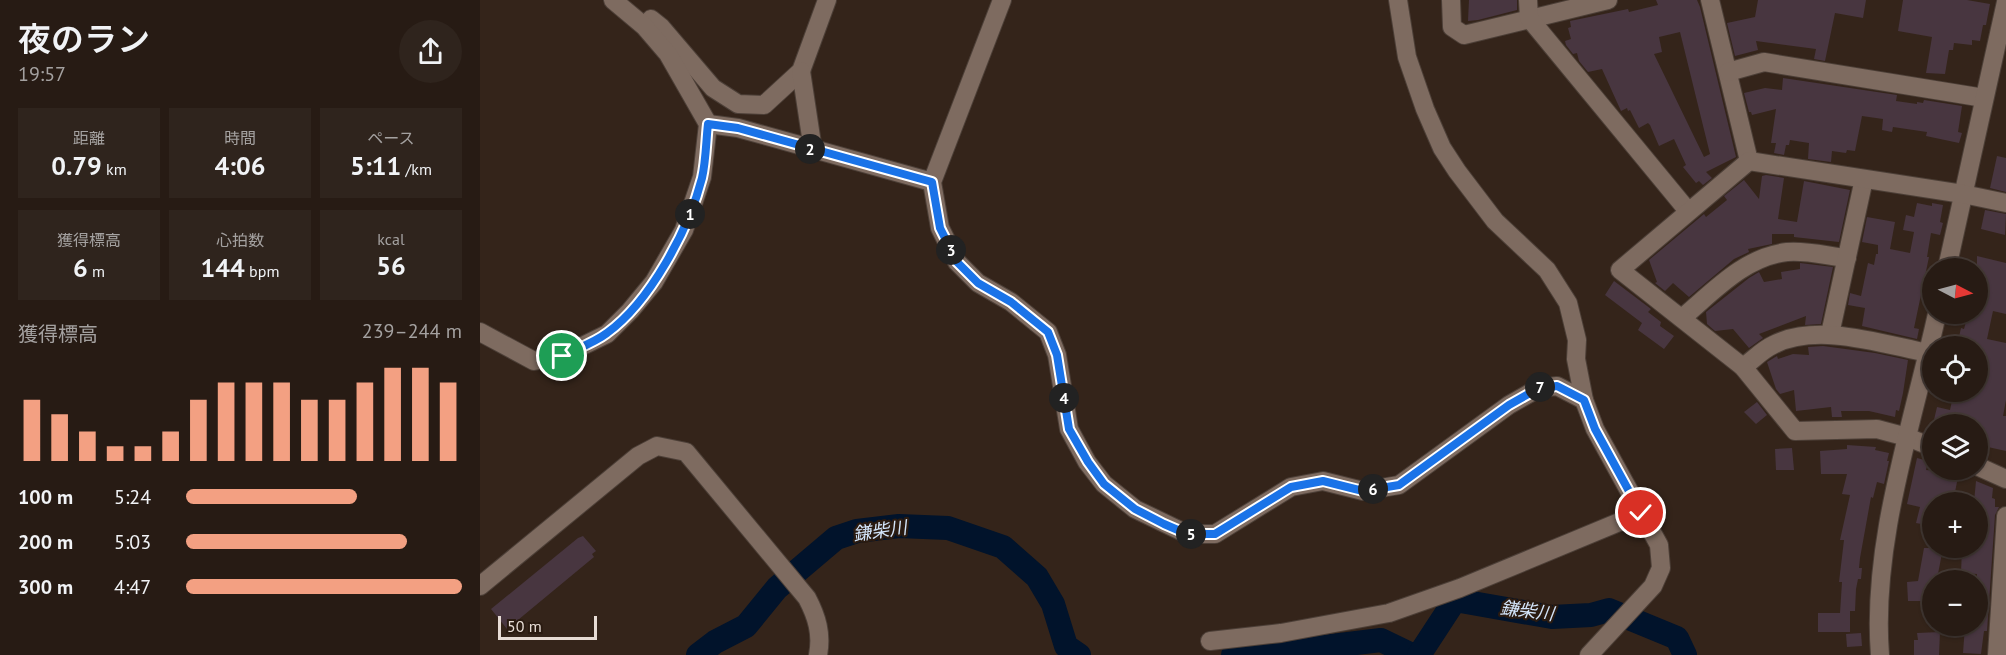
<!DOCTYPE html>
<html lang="ja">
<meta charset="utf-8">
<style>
body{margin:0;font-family:"PT Sans","Noto Sans JP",sans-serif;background:#2f241d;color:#f1f3f6;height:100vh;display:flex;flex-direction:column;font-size:22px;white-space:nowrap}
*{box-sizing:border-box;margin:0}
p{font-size:20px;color:#a4a1a0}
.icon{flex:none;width:33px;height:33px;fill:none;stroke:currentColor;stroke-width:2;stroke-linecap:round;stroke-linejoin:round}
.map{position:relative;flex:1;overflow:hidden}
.drawer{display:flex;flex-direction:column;background:#271b14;width:480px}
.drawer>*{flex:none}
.needle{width:39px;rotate:96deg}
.buttons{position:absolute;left:1442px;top:258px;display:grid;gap:12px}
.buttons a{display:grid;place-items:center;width:66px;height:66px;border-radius:50%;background:#271b14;box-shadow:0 2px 4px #0004,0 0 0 2px #433934;font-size:30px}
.scale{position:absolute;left:18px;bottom:15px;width:99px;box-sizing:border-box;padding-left:6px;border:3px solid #e7dcd5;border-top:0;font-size:16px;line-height:21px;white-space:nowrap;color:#e7dcd5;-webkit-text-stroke:4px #2a1b11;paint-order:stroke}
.pin{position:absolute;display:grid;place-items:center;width:51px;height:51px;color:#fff;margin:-26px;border:3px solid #fff;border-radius:50%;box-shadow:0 2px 6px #0007}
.km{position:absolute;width:30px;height:30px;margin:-15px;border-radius:50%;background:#222;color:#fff;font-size:16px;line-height:30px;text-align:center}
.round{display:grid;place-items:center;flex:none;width:63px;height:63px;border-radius:32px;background:#2f241d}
.summary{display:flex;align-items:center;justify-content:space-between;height:102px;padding:0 18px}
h1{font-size:33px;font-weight:600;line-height:45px}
.stats{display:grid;grid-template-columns:repeat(3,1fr);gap:9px;height:102px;padding:6px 18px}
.stats div{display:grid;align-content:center;border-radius:0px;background:#2f241d;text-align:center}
.stats b{font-size:26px;font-weight:600}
.stats small{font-size:16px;font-weight:400}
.stats p{font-size:16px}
.chart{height:168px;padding:12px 18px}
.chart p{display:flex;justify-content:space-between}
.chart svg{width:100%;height:108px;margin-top:6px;stroke:#f3a082;stroke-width:6}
ul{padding:0 18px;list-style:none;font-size:20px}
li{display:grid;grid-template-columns:96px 72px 1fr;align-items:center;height:45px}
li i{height:15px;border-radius:8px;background:#f3a082}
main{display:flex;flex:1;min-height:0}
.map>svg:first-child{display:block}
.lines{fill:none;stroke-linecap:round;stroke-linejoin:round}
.river{stroke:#01132b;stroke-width:24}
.building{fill:#483640;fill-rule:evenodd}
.minor-casing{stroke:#4c3f37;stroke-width:20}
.minor{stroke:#7e6b60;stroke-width:18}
.route-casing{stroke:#fff;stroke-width:12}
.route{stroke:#1a73e8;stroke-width:8}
.labels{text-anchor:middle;stroke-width:4.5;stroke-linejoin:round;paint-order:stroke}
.water-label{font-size:18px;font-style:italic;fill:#d4e6fb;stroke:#2a1b11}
</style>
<main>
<section class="drawer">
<div class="summary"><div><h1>夜のラン</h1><p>19:57</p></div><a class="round"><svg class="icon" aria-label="share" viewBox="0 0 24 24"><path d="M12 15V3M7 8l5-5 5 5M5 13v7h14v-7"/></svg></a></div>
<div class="stats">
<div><p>距離</p><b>0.79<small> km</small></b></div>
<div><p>時間</p><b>4:06</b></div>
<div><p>ペース</p><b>5:11<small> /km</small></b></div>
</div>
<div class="stats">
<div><p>獲得標高</p><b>6<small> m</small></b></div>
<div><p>心拍数</p><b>144<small> bpm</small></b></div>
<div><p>kcal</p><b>56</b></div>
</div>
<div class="chart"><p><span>獲得標高</span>239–244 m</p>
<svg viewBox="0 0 160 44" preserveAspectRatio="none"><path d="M5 44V19M15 44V25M25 44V32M35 44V38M45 44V38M55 44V32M65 44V19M75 44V12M85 44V12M95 44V12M105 44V19M115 44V19M125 44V12M135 44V6M145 44V6M155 44V12"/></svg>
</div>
<ul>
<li><b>100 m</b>5:24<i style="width:62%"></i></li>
<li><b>200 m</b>5:03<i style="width:80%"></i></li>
<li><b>300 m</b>4:47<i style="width:100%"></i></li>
</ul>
</section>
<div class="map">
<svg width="1526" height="655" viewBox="0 0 1526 655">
<rect width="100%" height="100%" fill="#34241a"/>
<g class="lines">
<!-- river -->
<g class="river">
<path d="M218 655 235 642 266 626 297 588 356 538 377 531 419 526 468 528 523 547 557 577 573 604 586 646 599 655"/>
<path d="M753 655 819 650 901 640 932 655"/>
<path d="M939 655 975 600 1072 617 1111 615 1129 610 1197 638 1205 655"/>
</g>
</g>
<!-- building -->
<g class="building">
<path d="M989 0H1037V10L998 20 988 21Z"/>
<path d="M1176 0H1217L1220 7 1256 157 1226 172 1232 178 1223 185 1219 181 1216 183 1203 167 1206 165 1194 139 1179 146 1170 125 1168 123 1159 128 1150 110 1148 111 1147 108 1141 111 1122 69 1108 72 1099 61 1097 53 1093 54 1086 45 1085 41 1091 39 1088 28 1091 27 1090 21 1148 9 1149 12 1178 5ZM1200 32 1230 154 1224 157 1174 54 1182 52 1179 37Z"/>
<path d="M1278 0H1386L1383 18 1355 13 1345 61 1334 59 1336 49 1276 41 1278 50 1255 56 1247 23 1275 17Z"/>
<path d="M1423 0H1487L1510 4 1506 25H1503L1500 41 1492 40V45L1474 43 1473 50H1469L1465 74 1446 73 1452 37 1418 31Z"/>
<path d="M1303 78 1417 95 1416 101 1437 104V102L1443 103 1444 100 1482 106 1478 132 1482 133 1479 143 1446 136 1447 132 1413 127 1412 132 1402 130 1403 119 1382 116 1375 151 1367 150 1366 153 1352 151 1351 162 1328 159 1329 143 1310 140 1309 145H1306L1304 155 1294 153 1296 143H1291L1296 109 1272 115 1271 112H1269L1264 93 1285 88 1302 90Z"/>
<path d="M1517 156 1526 158V192L1510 188Z"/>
<path d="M1286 175 1304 178 1298 219 1317 222 1324 181 1370 190 1359 242 1314 237V234H1292V244L1268 249 1269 252 1254 259 1209 297 1193 283 1185 291 1175 283 1177 282 1169 260 1224 214 1226 217 1247 200 1244 196 1264 180 1279 199 1282 176Z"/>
<path d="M1437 203 1452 206V203L1463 205 1460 222 1463 223 1460 235 1451 233 1447 257H1449L1434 328 1439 329 1437 339 1382 326 1385 308 1368 305 1370 293 1381 296 1388 263 1394 265 1396 254H1398V245L1382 242 1387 217 1415 222 1410 249 1430 253 1434 232 1423 230 1426 215 1434 217Z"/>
<path d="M1505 210 1526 214 1525 235 1501 229Z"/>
<path d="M1497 256 1526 263V314L1513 311 1507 339 1526 343V400L1523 416H1526V451L1508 447V450L1499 448 1500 435H1497V424H1453L1457 407 1470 410 1474 392H1497V346H1477L1481 328 1484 329 1488 314H1497Z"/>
<path d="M1320 263 1353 267 1341 324 1325 325 1326 316 1279 334 1283 338 1269 348 1253 329 1235 331 1227 324 1226 312 1269 278 1279 272 1284 282 1302 279 1301 272 1320 269Z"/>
<path d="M1134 281 1171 309 1168 312 1181 322 1180 326 1194 336 1184 349 1158 330 1162 323 1125 295Z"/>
<path d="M1343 346 1395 353 1428 360 1423 393 1419 411 1416 410 1415 417 1389 411H1361L1362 417H1352L1351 407 1316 411 1314 390 1300 394 1296 389 1287 362 1297 356 1298 359 1313 354 1329 355 1328 347Z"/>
<path d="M1277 402 1287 415 1276 424 1264 412Z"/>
<path d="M1367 445 1396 447 1395 450 1409 453 1407 461H1409L1404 484 1397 482 1393 498 1391 497 1380 558 1379 568H1382L1381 579H1378L1376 589 1375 611H1370V632H1338V613H1360L1362 582H1359L1364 540H1360L1370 495 1362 494 1367 474H1341L1340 451 1367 449Z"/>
<path d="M1312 448 1314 470H1296L1295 449Z"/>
<path d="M1437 458 1448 461 1446 470 1467 472 1466 475 1478 477 1473 502H1452V526L1436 523 1440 507 1427 504Z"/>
<path d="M1496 481 1513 488 1512 498 1515 499V507H1519L1515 515 1507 631H1504L1501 654 1483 653 1485 626H1497V574L1481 573 1482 548H1497V502H1494Z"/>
<path d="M103 536 116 551 112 554 114 557 27 629 11 609 98 538Z"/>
<path d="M1444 548H1463L1457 579 1452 580V607H1442V601H1428L1427 582 1438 581Z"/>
<path d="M1460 632 1459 655H1434V640H1438L1437 633Z"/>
<path d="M1381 633 1382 646 1367 647 1366 634Z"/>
</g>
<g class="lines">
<!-- minor casing -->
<g class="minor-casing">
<g id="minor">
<path d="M522 0 452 182 460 228 477 262 498 283 531 302 568 332 577 355 589 429 607 462 624 484 655 509 707 534H735L811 487 843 481 883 491 919 485 1029 405 1059 388 1077 386 1104 400"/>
<path d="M918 0 927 57 945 109 962 148 977 171 1015 221 1067 270 1088 303 1097 340 1096 359 1104 400 1115 429 1179 545 1181 568 1173 586 1109 655"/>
<path d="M971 0 972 27 984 35 1128 0"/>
<path d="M1048 0 1049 18 1208 211"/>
<path d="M1230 0 1269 161"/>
<path d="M171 19 181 27 233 88 258 104 284 105 321 71 347 0"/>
<path d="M321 71 333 150"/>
<path d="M1248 72 1284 62 1504 98"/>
<path d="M228 124 258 128 452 182"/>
<path d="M1467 268 1526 2"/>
<path d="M1202 318C1233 292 1264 257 1307 252 1326 250 1348 256 1367 258"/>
<path d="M0 332 54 361 82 356 127 334 150 311 174 282 204 230 222 177 228 124 188 54 164 26 133 0"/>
<path d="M1350 334 1384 179"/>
<path d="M1263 367C1273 360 1282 350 1293 345 1337 322 1402 344 1448 353"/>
<path d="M1452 447 1427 437 1397 429 1315 431 1263 367 1140 270 1269 161 1483 194 1526 203"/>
<path d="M1497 466 1526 479"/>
<path d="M0 586 158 456 177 446 206 452 327 598C337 617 342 634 338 655"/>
<path d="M730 641 801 633 909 613 980 588 1161 513"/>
<path d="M1400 655C1391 543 1433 423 1457 314"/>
<path d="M1517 655 1526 516"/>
</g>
</g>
<!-- minor -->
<use href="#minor" class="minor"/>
</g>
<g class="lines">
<!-- route casing -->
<g class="route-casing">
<path id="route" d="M82 356C96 349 114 343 127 333 170 302 209 229 222 178 226 161 226 141 228 124L258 128 452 182 460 228 477 262 498 283 531 302 568 332 577 355 589 429 608 462 624 484 655 509 684 524 707 534H735L811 487 843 481 883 491 919 485 1029 405 1059 388 1077 386 1104 400 1115 429 1161 513"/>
</g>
<!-- route -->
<use href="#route" class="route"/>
</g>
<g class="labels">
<!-- water labels -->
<g class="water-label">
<text transform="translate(400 531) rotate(-8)" y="6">鎌柴川</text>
<text transform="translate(1047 611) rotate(7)" y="6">鎌柴川</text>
</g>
</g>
</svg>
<div class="buttons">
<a><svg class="needle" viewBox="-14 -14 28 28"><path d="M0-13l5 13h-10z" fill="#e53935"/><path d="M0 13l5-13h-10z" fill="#a4a1a0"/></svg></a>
<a><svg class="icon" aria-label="locate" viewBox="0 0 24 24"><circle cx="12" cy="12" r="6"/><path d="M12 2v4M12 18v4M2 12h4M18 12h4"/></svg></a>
<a><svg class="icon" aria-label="layers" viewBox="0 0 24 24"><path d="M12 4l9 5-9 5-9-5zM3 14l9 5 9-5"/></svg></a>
<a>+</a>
<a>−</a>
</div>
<div class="scale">50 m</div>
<div class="pin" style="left:82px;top:356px;background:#1e9e55"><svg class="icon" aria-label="arrive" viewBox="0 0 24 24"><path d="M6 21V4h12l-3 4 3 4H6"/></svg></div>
<div class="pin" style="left:1161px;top:513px;background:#d93025"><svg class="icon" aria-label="check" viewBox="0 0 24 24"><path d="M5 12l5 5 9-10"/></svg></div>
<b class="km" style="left:210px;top:214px">1</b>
<b class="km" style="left:330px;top:149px">2</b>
<b class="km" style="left:471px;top:250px">3</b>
<b class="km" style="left:584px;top:398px">4</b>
<b class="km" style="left:711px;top:534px">5</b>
<b class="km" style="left:893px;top:489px">6</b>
<b class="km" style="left:1060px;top:387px">7</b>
</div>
</main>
